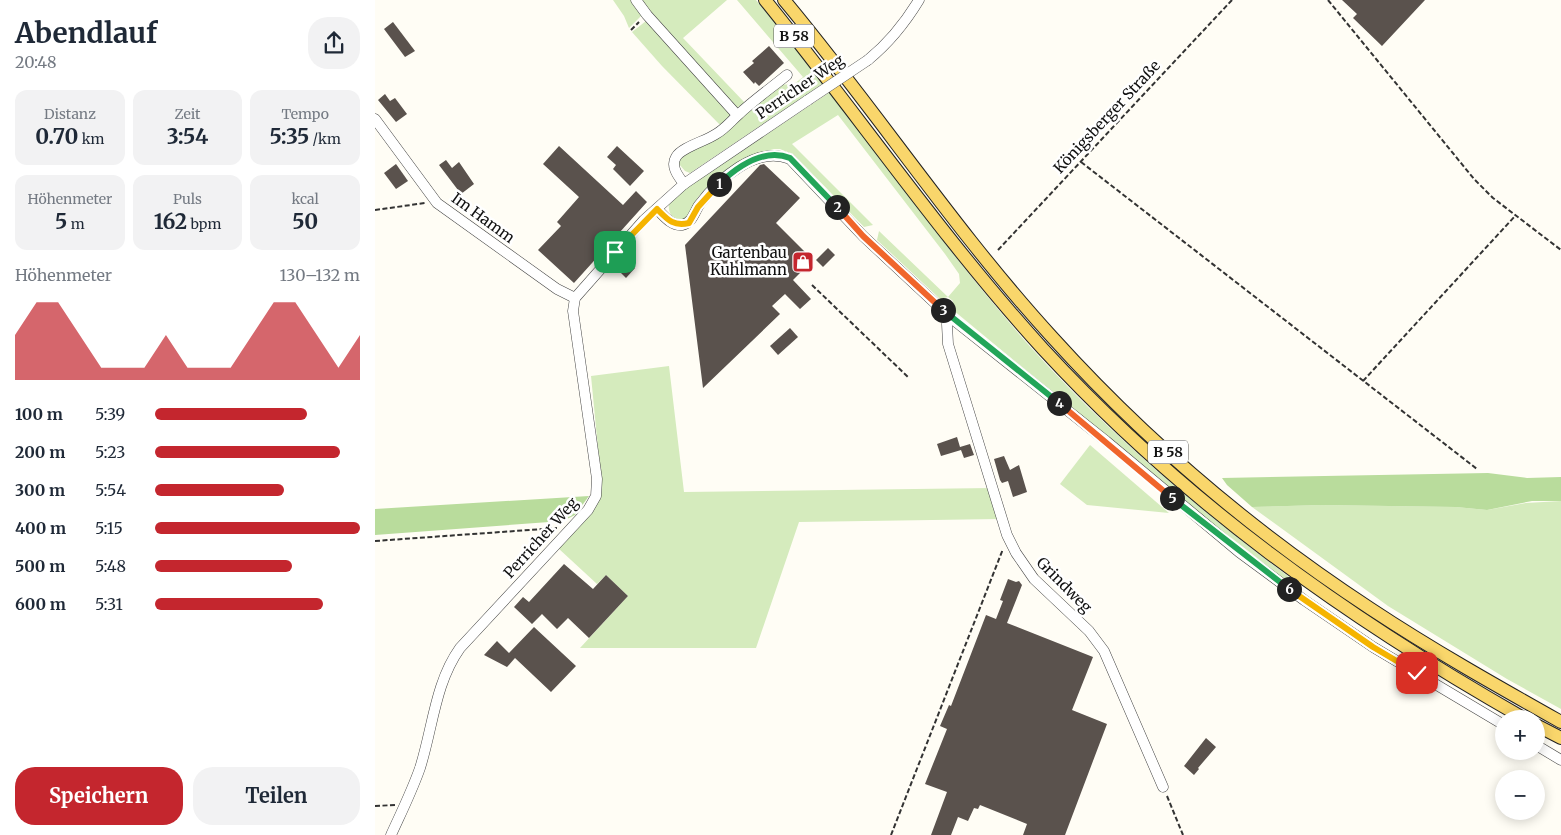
<!DOCTYPE html>
<html lang="de">
<meta charset="utf-8">
<style>
body{margin:0;font-family:Merriweather,serif;background:#f2f2f3;color:#1f2937;height:100vh;display:flex;flex-direction:column;font-size:19px;white-space:nowrap}
*{box-sizing:border-box;margin:0}
p{font-size:16px;color:#747a83}
.icon{flex:none;width:28px;height:28px;fill:none;stroke:currentColor;stroke-width:2;stroke-linecap:round;stroke-linejoin:round}
.map{position:relative;flex:1;overflow:hidden}
.panel{display:flex;flex-direction:column;background:#fff;width:375px}
.panel>*{flex:none}
.fabs{position:absolute;left:1120px;top:710px;display:grid;gap:10px}
.fabs a{display:grid;place-items:center;width:50px;height:50px;border-radius:50%;background:#fff;box-shadow:0 2px 12px #0003;font-size:25px}
.pin{position:absolute;display:grid;place-items:center;width:42px;height:42px;color:#fff;margin:-21px;border-radius:10px;box-shadow:0 2px 8px #0006}
.km{position:absolute;width:25px;height:25px;margin:-12px;border-radius:50%;background:#222;color:#fff;font-size:14px;line-height:25px;text-align:center}
.round{display:grid;place-items:center;flex:none;width:52px;height:52px;border-radius:20px;background:#f2f2f3}
.head{display:flex;align-items:center;justify-content:space-between;height:85px;padding:0 15px}
h1{font-size:28px;font-weight:700;line-height:38px}
.figures{display:grid;grid-template-columns:repeat(3,1fr);gap:8px;height:85px;padding:5px 15px}
.figures div{display:grid;align-content:center;border-radius:12px;background:#f2f2f3;text-align:center}
.figures b{font-size:21px;font-weight:700}
.figures small{font-size:14px;font-weight:400}
.figures p{font-size:14px}
.chart{height:140px;padding:10px 15px}
.chart p{display:flex;justify-content:space-between}
.chart svg{width:100%;height:90px;margin-top:5px;fill:#c4262e;opacity:.7}
.cta{display:flex;gap:10px;margin-top:auto;padding:10px 15px}
.cta a{flex:1;height:58px;border-radius:20px;background:#c4262e;color:#fff;font-size:20px;font-weight:700;line-height:58px;text-align:center}
.cta a+a{background:#f2f2f3;color:#1f2937}
ul{padding:0 15px;list-style:none;font-size:16px}
li{display:grid;grid-template-columns:80px 60px 1fr;align-items:center;height:38px}
li i{height:12px;border-radius:6px;background:#c4262e}
main{display:flex;flex:1;min-height:0}
.map>svg:first-child{display:block}
.green{fill:#d5ebbd}
.forest{fill:#b9dc9c}
.building{fill:#5a524d}
.lines{fill:none;stroke-linecap:round;stroke-linejoin:round}
.minor-casing{stroke:#444;stroke-width:11}
.major-casing{stroke:#222;stroke-width:14}
.path{stroke:#333;stroke-width:2;stroke-dasharray:5 2.5;stroke-linecap:butt}
.minor{stroke:#fff;stroke-width:10}
.major{stroke:#f9d66b;stroke-width:12}
.minor-bridge-casing{stroke:#444;stroke-width:11;stroke-linecap:butt}
.minor-bridge{stroke:#fff;stroke-width:10}
.split-1-casing{stroke:#fff;stroke-width:10}
.split-2-casing{stroke:#fff;stroke-width:10}
.split-3-casing{stroke:#fff;stroke-width:10}
.split-4-casing{stroke:#fff;stroke-width:10}
.split-5-casing{stroke:#fff;stroke-width:10}
.split-6-casing{stroke:#fff;stroke-width:10}
.split-7-casing{stroke:#fff;stroke-width:10}
.split-1{stroke:#f5b400;stroke-width:6}
.split-2{stroke:#22a559;stroke-width:6}
.split-3{stroke:#f0652b;stroke-width:6}
.split-4{stroke:#22a559;stroke-width:6}
.split-5{stroke:#f0652b;stroke-width:6}
.split-6{stroke:#22a559;stroke-width:6}
.split-7{stroke:#f5b400;stroke-width:6}
.labels{text-anchor:middle;stroke-width:5;stroke-linejoin:round;paint-order:stroke}
.shield{fill:#fff;stroke:#585858;stroke-width:1}
.shield-label{font-size:14px;font-weight:bold;fill:#111}
.street-label{font-size:15px;fill:#111;stroke:#fff}
.poi-label{font-size:15px;fill:#111;stroke:#fff;text-anchor:end}
</style>
<main>
<section class="panel">
<div class="head"><div><h1>Abendlauf</h1><p>20:48</p></div><a class="round"><svg class="icon" aria-label="share" viewBox="0 0 24 24"><path d="M12 15V3M7 8l5-5 5 5M5 13v7h14v-7"/></svg></a></div>
<div class="figures">
<div><p>Distanz</p><b>0.70<small> km</small></b></div>
<div><p>Zeit</p><b>3:54</b></div>
<div><p>Tempo</p><b>5:35<small> /km</small></b></div>
</div>
<div class="figures">
<div><p>Höhenmeter</p><b>5<small> m</small></b></div>
<div><p>Puls</p><b>162<small> bpm</small></b></div>
<div><p>kcal</p><b>50</b></div>
</div>
<div class="chart"><p><span>Höhenmeter</span>130–132 m</p>
<svg viewBox="0 0 160 44" preserveAspectRatio="none"><path d="M0 44V22L10 6L20 6L30 22L40 38L50 38L60 38L70 22L80 38L90 38L100 38L110 22L120 6L130 6L140 22L150 38L160 22V44z"/></svg>
</div>
<ul>
<li><b>100 m</b>5:39<i style="width:74%"></i></li>
<li><b>200 m</b>5:23<i style="width:90%"></i></li>
<li><b>300 m</b>5:54<i style="width:63%"></i></li>
<li><b>400 m</b>5:15<i style="width:100%"></i></li>
<li><b>500 m</b>5:48<i style="width:67%"></i></li>
<li><b>600 m</b>5:31<i style="width:82%"></i></li>
</ul>
<div class="cta"><a>Speichern</a><a>Teilen</a></div>
</section>
<div class="map">
<svg width="1186" height="835" viewBox="0 0 1186 835">
<rect width="100%" height="100%" fill="#fffdf5"/>
<!-- green -->
<g class="green">
<path d="M238 0H257L266 13V16L254 28 249 16Z"/>
<path d="M266 0H352L308 38 370 103 361 108 302 46Z"/>
<path d="M362 0H381L449 83 315 173 310 171 304 164 305 159 403 85 419 84 428 77Z"/>
<path d="M271 21 360 117 349 129 287 66 257 32Z"/>
<path d="M455 92C519 176 581 262 651 342 732 433 827 512 925 585L921 589 871 552 578 310V301L573 297 565 299 502 240 504 231 573 297 585 283 584 274 570 254 463 115 417 144 498 225 489 227 419 155 405 149H399L384 153 368 161 334 186 323 197 312 218 304 220C295 217 293 211 294 202L310 189Z"/>
<path d="M294 366 309 492 616 488 624 519 424 522 381 648H205L253 596 231 575 222 584 183 548 217 512 226 479 216 376Z"/>
<path d="M715 445 794 513 712 505 685 484Z"/>
<path d="M1186 501V709L1132 679 1013 606 877 507 947 505 1081 507 1112 510 1151 503Z"/>
</g>
<!-- forest -->
<g class="forest">
<path d="M1113 473 1152 478 1186 477V501H1157L1112 510 1081 507 947 505 877 507 852 485 847 478Z"/>
<path d="M214 496 200 515 188 521 0 535V509Z"/>
</g>
<!-- building -->
<g class="building">
<path d="M967 0H1050L1007 46 978 18 982 14Z"/>
<path d="M18 22 40 51 30 57 9 29Z"/>
<path d="M394 46 409 63 384 86 380 82 379 84 368 72 379 63 377 61Z"/>
<path d="M10 94 15 101 20 98 32 114 21 122 3 100Z"/>
<path d="M184 146 248 205 261 191 272 202 199 283 163 250 186 226 182 222 204 197 168 164Z"/>
<path d="M242 146 269 171 255 186 238 169 241 165 232 157Z"/>
<path d="M71 160 77 168 84 162 99 184 86 194 64 165Z"/>
<path d="M21 164 33 181 21 189 9 173Z"/>
<path d="M389 164 425 198 401 223 438 260 418 280 436 299 425 309 410 294 397 306 405 314 328 388 310 245 385 165Z"/>
<path d="M453 248 460 255 448 267 441 260Z"/>
<path d="M250 260 260 268 251 278 242 269Z"/>
<path d="M415 328 423 337 403 355 395 346Z"/>
<path d="M582 437 585 447 595 444 599 455 589 458 586 450 566 456 562 444Z"/>
<path d="M629 456 635 470 644 465 652 492 638 497 633 481 627 483 625 480 619 459Z"/>
<path d="M189 564 218 589 231 575 253 596 214 638 193 618 182 629 167 614 157 624 139 607 148 597 154 602Z"/>
<path d="M633 579 641 582 644 581 647 585 632 623 718 657 697 710 732 724 690 835H648L652 824 605 805 603 809 599 808 593 821 583 817 576 835H556L572 792 550 784 572 729 565 726 574 705 576 706 611 615 621 619 628 601 625 600Z"/>
<path d="M159 627 201 666 176 692 140 658 132 667 109 655 122 641 134 653Z"/>
<path d="M831 738 841 747 823 768 824 769 819 775 809 766Z"/>
</g>
<g class="lines">
<!-- minor casing -->
<g class="minor-casing">
<g id="minor">
<path d="M261 0 272 15 362 115"/>
<path d="M493 60C514 43 530 23 544 0"/>
<path d="M0 119 62 203 182 289 200 298"/>
<path d="M309 184 433 100"/>
<path d="M282 209C289 216 296 226 307 225 317 223 319 213 324 205 344 179 381 145 415 159L488 236 576 318 731 441 864 552 929 600 998 647 1129 725"/>
<path d="M576 318 572 324 573 344 632 535 641 553 659 579 714 631 729 651 788 787"/>
<path d="M1161 745 1186 760"/>
<path d="M16 835C26 813 37 791 45 768 58 727 60 683 85 648L213 510 221 496 222 479 198 311 200 298 269 220 309 184C304 177 295 167 301 157 307 147 331 141 341 134 350 129 356 121 364 114 379 100 396 88 412 75"/>
</g>
</g>
<!-- major casing -->
<g class="major-casing">
<g id="major">
<path d="M390 0C484 116 568 239 668 349 809 502 970 617 1150 719"/>
<path d="M409 0C501 110 580 231 677 337 771 441 880 533 996 609 1058 650 1122 686 1186 722"/>
<path d="M1161 725 1186 738"/>
</g>
</g>
<!-- path -->
<g class="path">
<path d="M953 0 1099 179 1118 198 1186 250"/>
<path d="M256 30 264 22"/>
<path d="M706 162 1102 469"/>
<path d="M0 210 50 203"/>
<path d="M623 250 857 0"/>
<path d="M437 285 533 377"/>
<path d="M988 381 1141 215"/>
<path d="M0 541 182 528"/>
<path d="M792 796 808 835"/>
<path d="M0 806 20 805"/>
<path d="M516 835 628 549"/>
</g>
<!-- minor -->
<use href="#minor" class="minor"/>
<!-- major -->
<use href="#major" class="major"/>
<!-- minor-bridge casing -->
<g class="minor-bridge-casing">
<path id="minor-bridge" d="M433 100 493 60"/>
</g>
<!-- minor-bridge -->
<use href="#minor-bridge" class="minor-bridge"/>
</g>
<g class="lines">
<!-- split-1 casing -->
<g class="split-1-casing">
<path id="split-1" d="M240 252 282 209C292 219 298 227 314 223L323 207 344 184"/>
</g>
<!-- split-2 casing -->
<g class="split-2-casing">
<path id="split-2" d="M344 184C363 166 390 148 415 158L462 207"/>
</g>
<!-- split-3 casing -->
<g class="split-3-casing">
<path id="split-3" d="M462 207 488 236 568 310"/>
</g>
<!-- split-4 casing -->
<g class="split-4-casing">
<path id="split-4" d="M568 310 684 403"/>
</g>
<!-- split-5 casing -->
<g class="split-5-casing">
<path id="split-5" d="M684 403 797 498"/>
</g>
<!-- split-6 casing -->
<g class="split-6-casing">
<path id="split-6" d="M797 498 914 589"/>
</g>
<!-- split-7 casing -->
<g class="split-7-casing">
<path id="split-7" d="M914 589 998 647 1042 673"/>
</g>
<!-- split-1 -->
<use href="#split-1" class="split-1"/>
<!-- split-2 -->
<use href="#split-2" class="split-2"/>
<!-- split-3 -->
<use href="#split-3" class="split-3"/>
<!-- split-4 -->
<use href="#split-4" class="split-4"/>
<!-- split-5 -->
<use href="#split-5" class="split-5"/>
<!-- split-6 -->
<use href="#split-6" class="split-6"/>
<!-- split-7 -->
<use href="#split-7" class="split-7"/>
</g>
<!-- icons -->
<defs>
<g id="shop-square" transform="scale(1.125)"><rect x="-9" y="-9" width="18" height="18" rx="4" fill="#c4262e" stroke="#fff"/><path d="M-5-2.5h2.3a2.7 3.5 0 0 1 5.4 0H5L5.5 6h-11ZM-1.5-2.5h3a1.5 2.3 0 0 0-3 0Z" fill="#fff"/></g>
</defs>
<g fill-rule="evenodd">
<use href="#shop-square" x="428" y="262"/>
</g>
<g class="labels">
<!-- shield labels -->
<g class="shield">
<rect x="399" y="24.5" width="40" height="23" rx="4"/>
<rect x="773" y="440.5" width="40" height="23" rx="4"/>
</g>
<g class="shield-label">
<text x="419" y="41">B 58</text>
<text x="793" y="457">B 58</text>
</g>
<!-- street labels -->
<g class="street-label">
<text transform="translate(425 87) rotate(-34)" y="5">Perricher Weg</text>
<text transform="translate(732 117) rotate(-47)" y="5">Königsberger Straße</text>
<text transform="translate(108 218) rotate(36)" y="5">Im Hamm</text>
<text transform="translate(166 538) rotate(-48)" y="5">Perricher Weg</text>
<text transform="translate(689 585) rotate(45)" y="5">Grindweg</text>
</g>
<!-- poi labels -->
<g class="poi-label">
<text x="412" y="258">Gartenbau<tspan x="412" dy="17">Kuhlmann</tspan></text>
</g>
</g>
</svg>
<div class="fabs">
<a>+</a>
<a>−</a>
</div>
<div class="pin" style="left:240px;top:252px;background:#1e9e55"><svg class="icon" aria-label="arrive" viewBox="0 0 24 24"><path d="M6 21V4h12l-3 4 3 4H6"/></svg></div>
<div class="pin" style="left:1042px;top:673px;background:#d93025"><svg class="icon" aria-label="check" viewBox="0 0 24 24"><path d="M5 12l5 5 9-10"/></svg></div>
<b class="km" style="left:344px;top:184px">1</b>
<b class="km" style="left:462px;top:207px">2</b>
<b class="km" style="left:568px;top:310px">3</b>
<b class="km" style="left:684px;top:403px">4</b>
<b class="km" style="left:797px;top:498px">5</b>
<b class="km" style="left:914px;top:589px">6</b>
</div>
</main>
